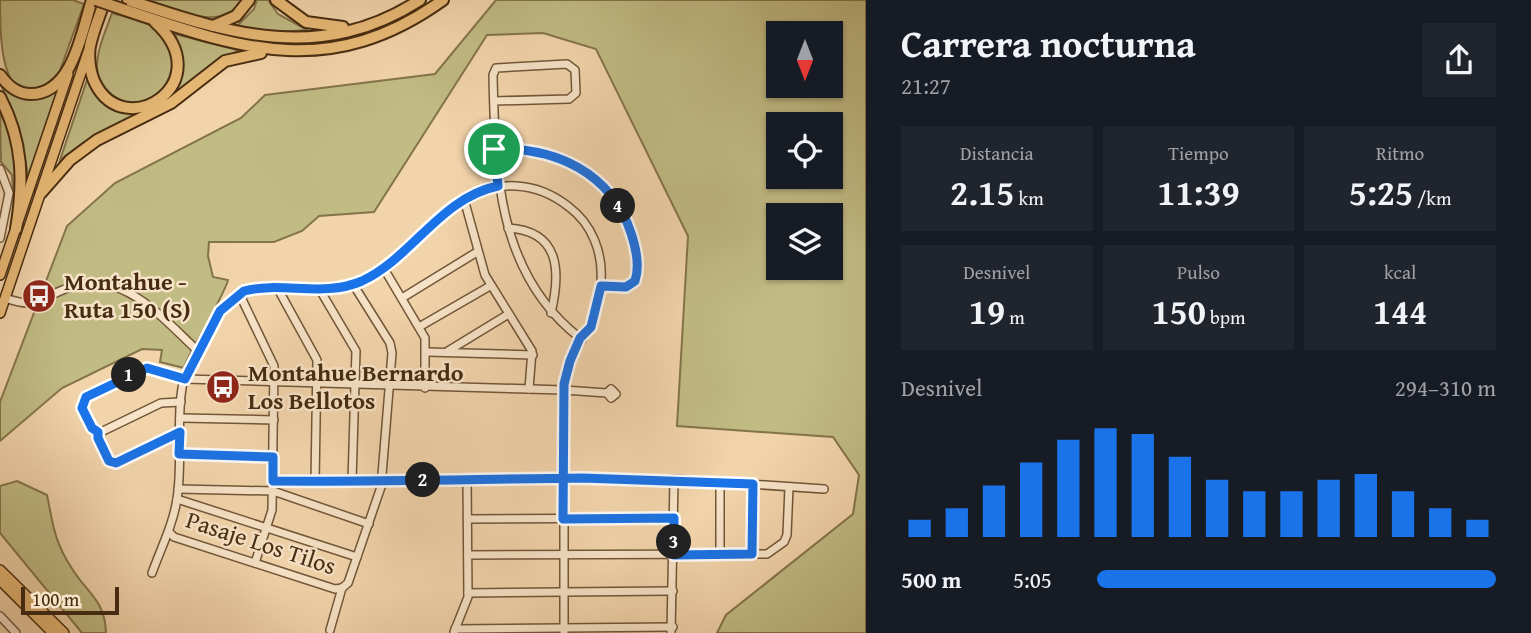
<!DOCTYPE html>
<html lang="es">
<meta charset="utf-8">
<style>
body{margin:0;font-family:"Gentium Book Plus",serif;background:#20242c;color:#f1f3f6;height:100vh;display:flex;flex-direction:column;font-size:26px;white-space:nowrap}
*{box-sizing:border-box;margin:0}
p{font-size:23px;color:#9ea1a6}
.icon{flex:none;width:38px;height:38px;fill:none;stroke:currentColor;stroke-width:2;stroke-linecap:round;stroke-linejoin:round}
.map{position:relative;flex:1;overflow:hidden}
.side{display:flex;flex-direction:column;background:#171b24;width:665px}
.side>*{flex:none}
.needle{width:46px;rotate:180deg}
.tools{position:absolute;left:766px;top:21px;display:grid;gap:14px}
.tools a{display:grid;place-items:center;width:77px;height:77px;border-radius:0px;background:#171b24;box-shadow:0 2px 5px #0004;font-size:35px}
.scale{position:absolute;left:21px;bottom:18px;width:98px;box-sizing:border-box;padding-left:7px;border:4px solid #472c11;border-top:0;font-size:19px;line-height:24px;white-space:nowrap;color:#472c11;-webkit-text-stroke:5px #f7e3c8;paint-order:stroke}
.pin{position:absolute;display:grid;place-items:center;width:60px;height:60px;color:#fff;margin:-30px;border:4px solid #fff;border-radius:50%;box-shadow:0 2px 7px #0007}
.km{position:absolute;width:35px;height:35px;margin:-18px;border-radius:50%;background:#222;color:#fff;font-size:19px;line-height:35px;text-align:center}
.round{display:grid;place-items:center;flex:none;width:74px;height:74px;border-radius:0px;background:#20242c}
.head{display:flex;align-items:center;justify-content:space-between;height:119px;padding:0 35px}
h1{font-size:38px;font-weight:700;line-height:52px}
.stats{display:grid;grid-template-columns:repeat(3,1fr);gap:10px;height:119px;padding:7px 35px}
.stats div{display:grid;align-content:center;border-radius:0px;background:#20242c;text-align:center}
.stats b{font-size:35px;font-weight:700}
.stats small{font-size:19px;font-weight:400}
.stats p{font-size:19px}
.chart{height:196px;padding:14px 35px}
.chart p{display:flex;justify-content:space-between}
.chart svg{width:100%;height:126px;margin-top:7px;stroke:#1a73e8;stroke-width:6}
ul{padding:0 35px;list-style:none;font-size:23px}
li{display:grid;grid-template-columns:112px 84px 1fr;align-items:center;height:52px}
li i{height:18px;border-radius:9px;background:#1a73e8}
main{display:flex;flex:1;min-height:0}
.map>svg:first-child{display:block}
.green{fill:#c1bb84;stroke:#84744a;stroke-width:2;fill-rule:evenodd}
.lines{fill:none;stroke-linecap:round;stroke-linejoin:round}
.minor-casing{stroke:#725638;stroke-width:10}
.major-casing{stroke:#472c11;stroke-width:12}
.highway-casing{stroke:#472c11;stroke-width:14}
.minor{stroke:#f7e3c8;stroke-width:7}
.major{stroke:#e9ba76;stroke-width:9}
.highway{stroke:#e9ba76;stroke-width:10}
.highway-bridge-casing{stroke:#472c11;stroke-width:14;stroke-linecap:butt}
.highway-bridge{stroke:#e9ba76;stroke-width:10}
.route-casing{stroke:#fff;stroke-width:14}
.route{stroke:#1a73e8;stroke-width:9}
.labels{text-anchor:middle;stroke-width:5;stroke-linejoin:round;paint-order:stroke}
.poi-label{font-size:24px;font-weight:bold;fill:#472c11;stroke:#f7e3c8;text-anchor:start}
.street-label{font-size:24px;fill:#472c11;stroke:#f7e3c8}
</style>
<main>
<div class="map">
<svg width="866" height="633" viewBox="0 0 866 633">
<rect width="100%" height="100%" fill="#f2d4ab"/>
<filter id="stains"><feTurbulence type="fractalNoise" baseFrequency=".00286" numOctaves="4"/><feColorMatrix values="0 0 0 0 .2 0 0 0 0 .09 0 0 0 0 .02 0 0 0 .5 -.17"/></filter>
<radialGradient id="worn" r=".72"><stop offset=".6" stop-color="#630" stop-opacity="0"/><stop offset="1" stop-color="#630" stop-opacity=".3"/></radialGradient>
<!-- green -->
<g class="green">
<path d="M0 0H73L84 4 59 73 40 90C34 90 23 91 18 88 0 74 0 26 0 0Z"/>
<path d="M148 0H244C220 33 179 10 148 0Z"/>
<path d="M257 0H268L278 14 307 30 276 32 236 27 254 9Z"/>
<path d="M496 0H866V633H717L726 615 853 514 859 475 833 437 677 426 688 236 596 49 543 33 487 35 374 212 319 216 302 231 274 242H209L208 256 213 277 228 280C228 286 190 356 184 368L160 362 162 350 142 349 62 388 0 441V402L67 226 115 183 241 118 265 95 435 74ZM779 33H831V86H779ZM779 124H831V177H779ZM779 215H831V268H779Z"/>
<path d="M112 13C124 17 137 18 148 24 202 51 156 131 111 94 103 87 97 77 97 66 97 49 106 30 112 13Z"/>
<path d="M175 34 238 50 166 101C187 78 184 61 175 34Z"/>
<path d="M88 77C95 93 126 112 144 112L84 142 60 160Z"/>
<path d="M0 82C15 103 38 103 58 88L28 176 20 132Z"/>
<path d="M0 114C19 142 17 175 14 207L12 175 1 162Z"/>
<path d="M17 481 47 495C53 524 54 541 71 567 87 594 105 599 106 633H82L0 533V486Z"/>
</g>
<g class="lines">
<!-- minor casing -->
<g class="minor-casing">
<g id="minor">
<path d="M494 101 569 99 576 93 575 70 567 64 496 68 493 75C495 171 497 274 580 338"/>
<path d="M494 149C571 147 642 191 637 276L629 286H601"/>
<path d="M0 169 9 193 0 238"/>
<path d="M464 199 485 275 532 351 529 389"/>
<path d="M508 228C560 231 561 271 551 313"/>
<path d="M383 267 425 338V388"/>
<path d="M278 289 317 360 315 482"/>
<path d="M320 290 356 351 352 481"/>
<path d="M239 293 274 366 272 510 255 563"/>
<path d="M5 298C37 309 37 300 65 289 121 266 161 317 198 351"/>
<path d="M402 298 477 252"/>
<path d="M419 327 490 286"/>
<path d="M448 351 507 315"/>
<path d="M427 352 533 355"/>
<path d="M181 402 161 403 101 432 92 428 82 405 86 397 147 368 185 379 564 390 607 393 611 398 616 394 611 389 607 393"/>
<path d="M181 418 274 420"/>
<path d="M98 432 108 460 114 464 180 432"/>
<path d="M179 454 273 457"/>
<path d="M273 481 674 479 824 489"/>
<path d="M720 482V554"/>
<path d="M178 489 273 491 369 524"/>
<path d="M177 499 357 557"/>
<path d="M468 519 674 518"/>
<path d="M169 532 174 537 335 589 342 588"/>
<path d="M753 554V484"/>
<path d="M468 555 767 554 784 542 787 535 789 487"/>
<path d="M152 573C161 548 173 525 177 499 183 463 176 424 182 388 186 363 206 333 220 313 250 268 316 302 362 280 418 254 447 182 516 186 535 187 554 195 569 207 592 224 603 253 601 281 600 295 597 315 590 327 578 346 567 361 564 384V633"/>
<path d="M468 593 673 591"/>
<path d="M0 616 16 633"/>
<path d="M455 629 673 627"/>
<path d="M330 630 342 588 348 583 381 487 392 353 390 343 353 284"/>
<path d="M454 632 468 597 467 479"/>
<path d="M671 633 674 479"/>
</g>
</g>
<!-- major casing -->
<g class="major-casing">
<g id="major">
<path d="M0 275 68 74"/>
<path d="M0 313 88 52"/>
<path d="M0 570 64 633"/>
<path d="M0 580 53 633"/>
</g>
</g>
<!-- highway casing -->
<g class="highway-casing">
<g id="highway">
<path d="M105 0C100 15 93 31 90 46 88 57 90 73 95 83 125 144 221 82 155 22"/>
<path d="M128 0C231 34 320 64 420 0"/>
<path d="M276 0 306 22 343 27"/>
<path d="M125 10C244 50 331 80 443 0"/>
<path d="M213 26 236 16 249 0"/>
<path d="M0 75C8 86 17 94 31 94 73 94 82 30 92 0"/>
<path d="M0 97C23 141 24 181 16 229"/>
<path d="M41 193 70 160 97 140 171 103 225 61 261 53"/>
</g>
</g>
<!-- minor -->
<use href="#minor" class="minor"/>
<!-- major -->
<use href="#major" class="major"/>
<!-- highway -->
<use href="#highway" class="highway"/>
<!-- highway-bridge casing -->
<g class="highway-bridge-casing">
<path id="highway-bridge" d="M96 0 125 10"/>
</g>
<!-- highway-bridge -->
<use href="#highway-bridge" class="highway-bridge"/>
</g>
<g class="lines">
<!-- route casing -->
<g class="route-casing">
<path id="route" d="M494 149 498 186C440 198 413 257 362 281 323 298 283 281 244 291L220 311 185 379 147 368 86 397 82 408 92 428 98 432V438L109 461 116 463 180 432 179 454 273 457V481C376 482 479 479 582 478L753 484 752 554 674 555V518L563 519 564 384 570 361 580 338 591 327 601 286 626 287 635 281C640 266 636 248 631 233 611 172 555 147 494 149"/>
</g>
<!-- route -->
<use href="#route" class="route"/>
</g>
<!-- icons -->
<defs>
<g id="bus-disc" transform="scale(1.75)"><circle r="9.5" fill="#8f2418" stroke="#f7e3c8"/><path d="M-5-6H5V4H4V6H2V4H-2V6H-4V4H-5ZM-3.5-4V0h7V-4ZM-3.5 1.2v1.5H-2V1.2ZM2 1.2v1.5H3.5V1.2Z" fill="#fff"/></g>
</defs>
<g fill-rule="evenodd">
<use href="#bus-disc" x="39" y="296"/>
<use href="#bus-disc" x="223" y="387"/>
</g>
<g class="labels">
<!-- poi labels -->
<g class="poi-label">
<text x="64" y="290">Montahue -<tspan x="64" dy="28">Ruta 150 (S)</tspan></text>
<text x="248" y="381">Montahue Bernardo<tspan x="248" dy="28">Los Bellotos</tspan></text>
</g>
<!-- street labels -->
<g class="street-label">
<text transform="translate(261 543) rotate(18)" y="8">Pasaje Los Tilos</text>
</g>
</g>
<rect width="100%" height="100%" filter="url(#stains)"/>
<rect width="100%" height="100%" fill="url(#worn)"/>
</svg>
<div class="tools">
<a><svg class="needle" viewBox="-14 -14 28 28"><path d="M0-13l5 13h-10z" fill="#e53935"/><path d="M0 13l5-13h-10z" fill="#9ea1a6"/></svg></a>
<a><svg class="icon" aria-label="locate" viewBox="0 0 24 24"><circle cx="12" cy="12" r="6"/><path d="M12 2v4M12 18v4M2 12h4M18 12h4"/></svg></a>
<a><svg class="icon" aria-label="layers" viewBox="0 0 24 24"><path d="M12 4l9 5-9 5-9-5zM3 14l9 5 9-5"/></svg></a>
</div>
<div class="scale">100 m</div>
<div class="pin" style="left:494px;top:149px;background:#1e9e55"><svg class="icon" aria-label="arrive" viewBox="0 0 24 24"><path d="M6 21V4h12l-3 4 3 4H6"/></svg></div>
<b class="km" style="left:129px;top:375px">1</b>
<b class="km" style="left:423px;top:480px">2</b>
<b class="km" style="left:674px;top:542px">3</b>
<b class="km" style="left:618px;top:206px">4</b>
</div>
<section class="side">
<div class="head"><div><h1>Carrera nocturna</h1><p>21:27</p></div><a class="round"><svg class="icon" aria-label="share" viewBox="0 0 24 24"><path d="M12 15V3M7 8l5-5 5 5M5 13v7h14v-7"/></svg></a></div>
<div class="stats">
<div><p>Distancia</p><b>2.15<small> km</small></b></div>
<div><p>Tiempo</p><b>11:39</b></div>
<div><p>Ritmo</p><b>5:25<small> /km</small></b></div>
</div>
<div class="stats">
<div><p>Desnivel</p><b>19<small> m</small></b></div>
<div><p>Pulso</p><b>150<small> bpm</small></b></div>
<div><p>kcal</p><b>144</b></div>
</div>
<div class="chart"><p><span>Desnivel</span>294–310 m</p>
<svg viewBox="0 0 160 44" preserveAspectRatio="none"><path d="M5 44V38M15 44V34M25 44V26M35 44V18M45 44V10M55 44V6M65 44V8M75 44V16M85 44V24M95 44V28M105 44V28M115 44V24M125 44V22M135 44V28M145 44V34M155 44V38"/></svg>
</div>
<ul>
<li><b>500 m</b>5:05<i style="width:100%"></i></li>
</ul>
</section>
</main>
